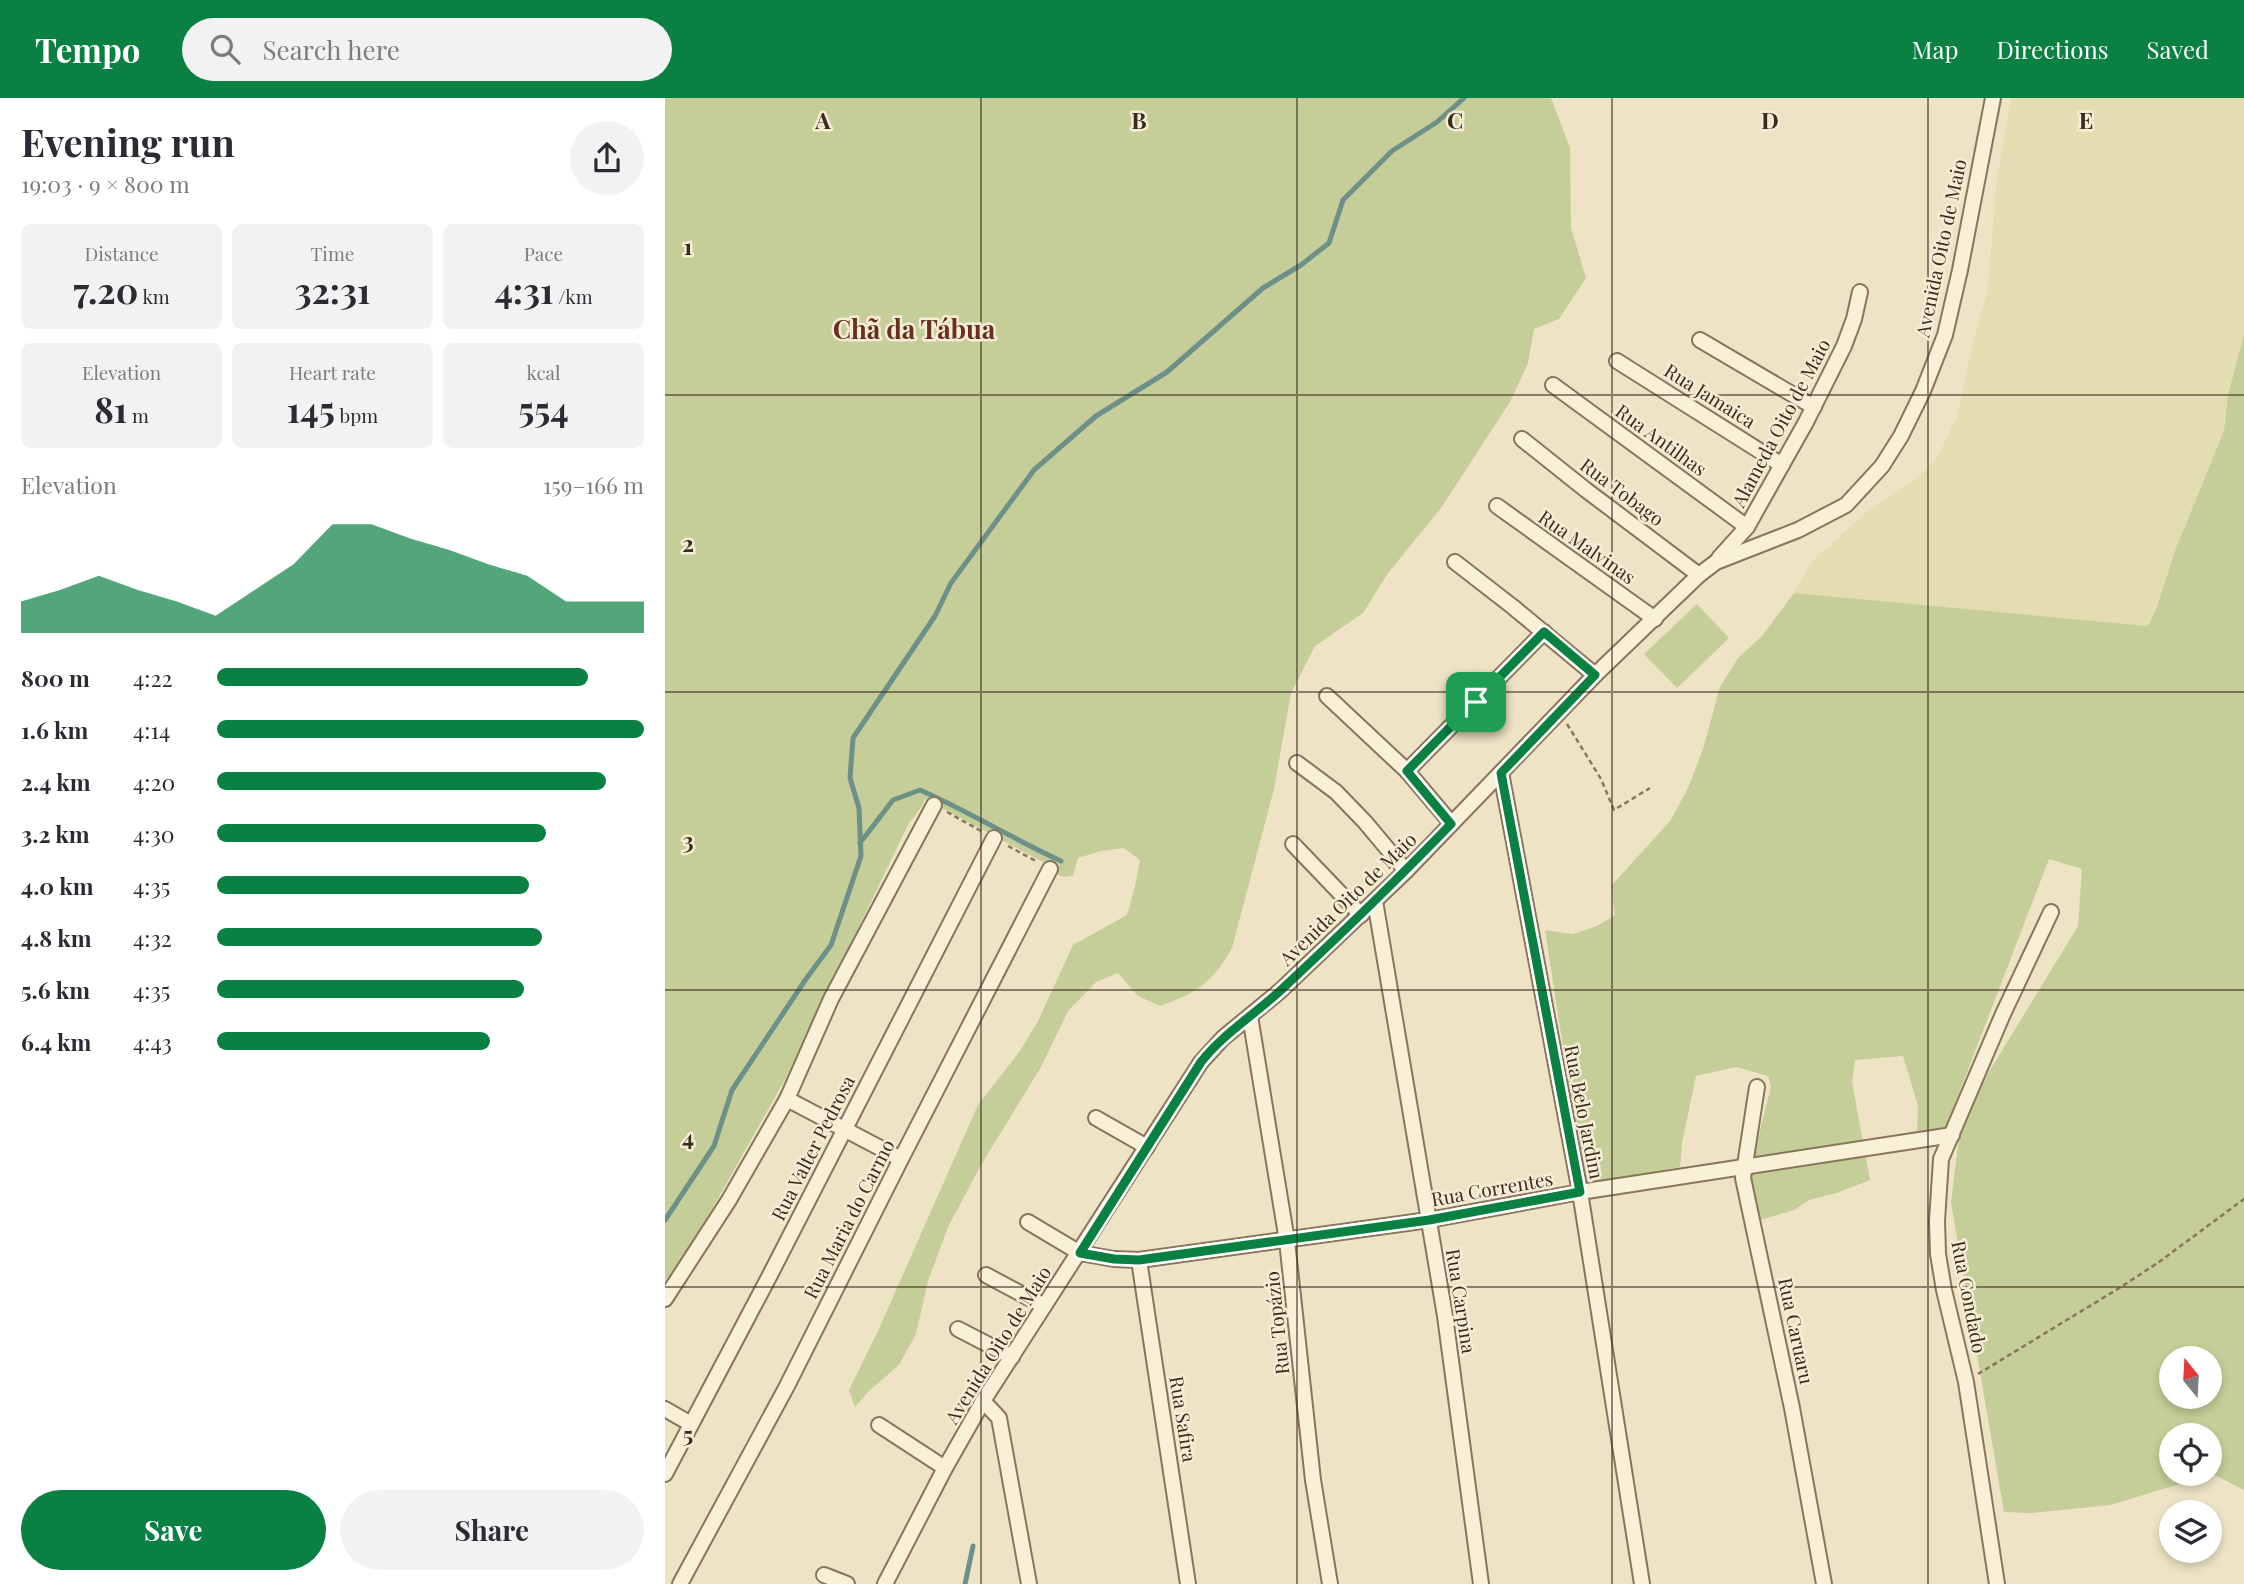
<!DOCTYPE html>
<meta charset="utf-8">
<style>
body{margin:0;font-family:"Playfair Display",serif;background:#f2f2f3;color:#2b2b33;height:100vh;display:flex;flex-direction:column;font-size:26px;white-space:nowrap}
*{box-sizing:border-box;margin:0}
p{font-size:23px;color:#7c7c81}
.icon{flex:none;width:38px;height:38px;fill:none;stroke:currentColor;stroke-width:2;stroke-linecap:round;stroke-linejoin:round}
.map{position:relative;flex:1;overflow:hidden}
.details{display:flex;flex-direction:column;background:#fff;width:665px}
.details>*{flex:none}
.needle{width:46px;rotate:342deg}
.buttons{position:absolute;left:1494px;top:1248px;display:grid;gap:14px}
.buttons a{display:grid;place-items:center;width:63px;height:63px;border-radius:50%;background:#fff;box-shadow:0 4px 10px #0003;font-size:35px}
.pin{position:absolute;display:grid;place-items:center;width:60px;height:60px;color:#fff;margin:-30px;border-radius:14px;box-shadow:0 4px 10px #0006}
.round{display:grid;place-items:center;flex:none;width:74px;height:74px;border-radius:37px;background:#f2f2f3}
.summary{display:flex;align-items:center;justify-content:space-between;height:119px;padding:0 21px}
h1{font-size:38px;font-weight:700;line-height:52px}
.metrics{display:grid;grid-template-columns:repeat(3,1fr);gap:10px;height:119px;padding:7px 21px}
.metrics div{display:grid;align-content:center;border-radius:10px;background:#f2f2f3;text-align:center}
.metrics b{font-size:35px;font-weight:700}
.metrics small{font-size:19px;font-weight:400}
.metrics p{font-size:19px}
.chart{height:196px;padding:14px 21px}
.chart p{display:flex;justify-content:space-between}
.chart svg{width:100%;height:126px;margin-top:7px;fill:#0b8043;opacity:.7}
.action{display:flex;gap:14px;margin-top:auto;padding:14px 21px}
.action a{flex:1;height:80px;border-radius:42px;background:#0b8043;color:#fff;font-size:28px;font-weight:700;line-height:80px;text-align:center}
.action a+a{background:#f2f2f3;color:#2b2b33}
ul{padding:0 21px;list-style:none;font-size:23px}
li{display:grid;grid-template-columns:112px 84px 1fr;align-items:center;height:52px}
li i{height:18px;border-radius:9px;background:#0b8043}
header{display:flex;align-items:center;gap:42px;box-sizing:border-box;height:98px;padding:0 35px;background:#0b8043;color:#fff}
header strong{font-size:33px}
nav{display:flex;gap:38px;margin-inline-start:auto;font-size:24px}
.search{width:490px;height:63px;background:#f2f2f3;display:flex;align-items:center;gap:18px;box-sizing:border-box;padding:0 24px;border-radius:38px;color:#7c7c81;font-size:26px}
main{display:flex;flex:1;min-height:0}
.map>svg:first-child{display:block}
.farmland{fill:#e4ddb2}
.green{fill:#c5cd98;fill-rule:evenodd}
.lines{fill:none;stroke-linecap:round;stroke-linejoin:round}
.stream{stroke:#6d9088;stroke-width:5}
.minor-casing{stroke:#89755b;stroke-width:18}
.path{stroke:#89755b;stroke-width:2.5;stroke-dasharray:5 3.5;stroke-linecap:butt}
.minor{stroke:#f9f0d8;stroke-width:14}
.route-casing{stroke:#fff;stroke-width:14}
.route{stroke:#0b8043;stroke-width:9}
.grid{fill:none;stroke:#392c1f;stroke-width:2;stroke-opacity:0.55}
.labels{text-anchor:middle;stroke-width:5;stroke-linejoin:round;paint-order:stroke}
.street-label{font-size:19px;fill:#392c1f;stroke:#f6edd4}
.district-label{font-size:26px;font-weight:bold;fill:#662f1e;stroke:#f6edd4}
.grid-label{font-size:23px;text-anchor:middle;font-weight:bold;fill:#392c1f;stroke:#f6edd4;stroke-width:5;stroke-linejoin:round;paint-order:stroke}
</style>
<header>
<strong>Tempo</strong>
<div class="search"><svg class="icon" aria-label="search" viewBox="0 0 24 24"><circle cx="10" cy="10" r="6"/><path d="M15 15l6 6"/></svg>Search here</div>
<nav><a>Map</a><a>Directions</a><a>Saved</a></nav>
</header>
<main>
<section class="details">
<div class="summary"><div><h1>Evening run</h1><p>19:03 · 9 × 800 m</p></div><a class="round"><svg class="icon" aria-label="share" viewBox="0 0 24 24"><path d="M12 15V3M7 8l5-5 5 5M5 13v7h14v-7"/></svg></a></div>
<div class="metrics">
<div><p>Distance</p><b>7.20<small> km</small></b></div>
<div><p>Time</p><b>32:31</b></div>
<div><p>Pace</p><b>4:31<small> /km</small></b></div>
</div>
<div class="metrics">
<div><p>Elevation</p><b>81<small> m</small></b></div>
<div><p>Heart rate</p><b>145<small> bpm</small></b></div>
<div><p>kcal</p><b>554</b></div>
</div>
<div class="chart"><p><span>Elevation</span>159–166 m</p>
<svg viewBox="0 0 160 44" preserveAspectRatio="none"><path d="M0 44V33L10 29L20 24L30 29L40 33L50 38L60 29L70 20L80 6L90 6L100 11L110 15L120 20L130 24L140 33L150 33L160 33V44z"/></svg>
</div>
<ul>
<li><b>800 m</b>4:22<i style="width:87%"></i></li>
<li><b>1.6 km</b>4:14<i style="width:100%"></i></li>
<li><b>2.4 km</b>4:20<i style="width:91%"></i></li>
<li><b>3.2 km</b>4:30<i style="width:77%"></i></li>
<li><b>4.0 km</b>4:35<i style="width:73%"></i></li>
<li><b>4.8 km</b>4:32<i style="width:76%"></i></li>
<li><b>5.6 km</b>4:35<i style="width:72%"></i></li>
<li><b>6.4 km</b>4:43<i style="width:64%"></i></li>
</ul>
<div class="action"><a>Save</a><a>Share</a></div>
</section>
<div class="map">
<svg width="1579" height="1486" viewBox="0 0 1579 1486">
<rect width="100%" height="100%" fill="#eee3c5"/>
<!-- farmland -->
<path class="farmland" d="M1346 0H1579V236L1563 297 1559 333 1511 450 1492 509 1483 528 1129 495 1146 465 1201 414 1254 378 1272 360 1292 319 1310 236 1323 192 1331 87Z"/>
<!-- green -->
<g class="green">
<path d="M0 0H886L905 50 906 130 921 180 894 221 869 231 863 265 845 304 776 410 723 475 698 515 650 548 626 595 609 691 567 850C548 884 532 895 495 908L473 898 453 875 431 884 403 913 376 969 316 1067 283 1129 263 1183 251 1236 234 1267 205 1292 190 1309 184 1292 213 1233 313 1007 355 953 373 923 408 847 462 817 470 788 475 762 459 750 436 753 413 760 408 778 399 779 391 776V771L260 701 257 708 243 727 122 978 8 1180 0 1191Z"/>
<path d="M1579 236V1392L1548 1376 1445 1407 1366 1415 1339 1414 1286 1105 1294 1038 1313 992 1413 828 1417 771 1384 761 1281 1029 1252 1033 1253 1008 1238 958 1190 962 1187 984 1205 1082 1172 1095 1144 1102 1129 1112 1092 1123 1084 1078 1106 988 1103 978 1071 969 1031 978 1017 1045 1015 1069 919 1086 880 832 908 836 932 828 950 817 946 788 1006 722 1024 688 1038 651 1055 589 1073 560 1097 538 1129 495 1483 528 1492 509 1511 450 1559 333 1563 297ZM1507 1260H1545V1298H1507ZM1507 1337H1545V1376H1507Z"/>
<path d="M1032 506 1064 540 1012 590 979 556Z"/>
</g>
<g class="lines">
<!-- stream -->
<g class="stream">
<path d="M195 745 228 702 255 692C303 713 348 741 396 763"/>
<path d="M0 1122 49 1048 67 992 141 881 166 847 196 758 194 710 185 680 188 640 270 518 286 485 369 372 431 318 502 274 598 190 636 167 664 145 678 102 727 53 772 24 799 0"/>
<path d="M300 1486 308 1448"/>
</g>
<!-- minor casing -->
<g class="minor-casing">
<g id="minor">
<path d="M1035 242 1149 309"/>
<path d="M952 263 1117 367"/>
<path d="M888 287 1082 429"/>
<path d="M857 341 921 392 1034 477"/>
<path d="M832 408 990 521"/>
<path d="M1054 460 1082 429 1141 324 1179 248 1189 221 1195 194"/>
<path d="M790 464 848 509 930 577"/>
<path d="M662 598 742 673 786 725"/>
<path d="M632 665 671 694 700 724 741 773"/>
<path d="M742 673 879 534"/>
<path d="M836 675 915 1094 977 1486"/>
<path d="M628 746 696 817"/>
<path d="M710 803 780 1218 816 1486"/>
<path d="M585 918 622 1143 648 1382 665 1486"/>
<path d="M1092 989 1078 1080 1127 1310 1159 1486"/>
<path d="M122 1001 236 1061"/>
<path d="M431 1020 482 1049"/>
<path d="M363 1124 415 1155 449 1161 474 1162 764 1122 915 1094 1287 1037"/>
<path d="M474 1162 523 1486"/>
<path d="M321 1177 379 1208"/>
<path d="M0 1201 64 1102 122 1001 166 901 269 707"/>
<path d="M293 1231 347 1259"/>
<path d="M318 1303 334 1320 364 1486"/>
<path d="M0 1311 26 1326"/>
<path d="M214 1327 280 1370"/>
<path d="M0 1376 105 1177 329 740"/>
<path d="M159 1477 182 1486"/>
<path d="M15 1486 122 1288 236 1061 385 771"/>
<path d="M220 1486 280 1370 318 1303 536 964 558 940 615 893 741 773 930 577 1034 477 1051 464 1133 432 1181 407 1217 368 1236 338 1258 293 1280 237 1295 172 1328 0"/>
<path d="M1332 1486 1301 1284 1279 1192 1273 1156 1272 1123 1276 1061 1338 916 1386 814"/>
</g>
</g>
<!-- path -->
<g class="path">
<path d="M902 626 936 681 949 712 985 690"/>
<path d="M282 714 316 733"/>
<path d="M343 748 371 763"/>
<path d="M1313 1276 1456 1189 1494 1164 1579 1101"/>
</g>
<!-- minor -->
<use href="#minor" class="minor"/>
</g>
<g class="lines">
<!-- route casing -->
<g class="route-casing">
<path id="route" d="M879 534 930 577 836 675 915 1094 764 1122 474 1162 449 1161 415 1155 536 964C558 936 589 917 616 892 674 838 731 783 786 726L742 673Z"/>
</g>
<!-- route -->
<use href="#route" class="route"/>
</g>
<!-- grid -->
<path class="grid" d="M316 0V1486M632 0V1486M947 0V1486M1263 0V1486M0 297H1579M0 594H1579M0 892H1579M0 1189H1579"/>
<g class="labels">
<!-- street labels -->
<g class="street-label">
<text transform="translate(1276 150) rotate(-78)" y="7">Avenida Oito de Maio</text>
<text transform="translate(1045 298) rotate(32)" y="7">Rua Jamaica</text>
<text transform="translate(1116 325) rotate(-62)" y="7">Alameda Oito de Maio</text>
<text transform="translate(996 342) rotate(36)" y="7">Rua Antilhas</text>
<text transform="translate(957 394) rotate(37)" y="7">Rua Tobago</text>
<text transform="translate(922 449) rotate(35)" y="7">Rua Malvinas</text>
<text transform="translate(683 801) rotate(-44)" y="7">Avenida Oito de Maio</text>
<text transform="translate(919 1014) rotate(79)" y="7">Rua Belo Jardim</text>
<text transform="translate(148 1050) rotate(-63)" y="7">Rua Valter Pedrosa</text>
<text transform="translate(827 1091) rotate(-10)" y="7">Rua Correntes</text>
<text transform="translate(184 1121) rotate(-63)" y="7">Rua Maria do Carmo</text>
<text transform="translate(1304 1199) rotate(79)" y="7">Rua Condado</text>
<text transform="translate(796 1203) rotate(81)" y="7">Rua Carpina</text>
<text transform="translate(612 1225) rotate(-96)" y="7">Rua Topázio</text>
<text transform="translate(1131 1233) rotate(78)" y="7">Rua Caruaru</text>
<text transform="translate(333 1247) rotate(-58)" y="7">Avenida Oito de Maio</text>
<text transform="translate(518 1321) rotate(81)" y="7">Rua Safira</text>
</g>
<!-- district labels -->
<g class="district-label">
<text x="249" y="241">Chã da Tábua</text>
</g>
</g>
<g class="grid-label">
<text x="158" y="31">A</text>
<text x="474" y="31">B</text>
<text x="790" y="31">C</text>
<text x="1105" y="31">D</text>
<text x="1421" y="31">E</text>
<text x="23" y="157">1</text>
<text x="23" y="454">2</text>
<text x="23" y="751">3</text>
<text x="23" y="1048">4</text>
<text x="23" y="1345">5</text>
</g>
</svg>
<div class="buttons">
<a><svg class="needle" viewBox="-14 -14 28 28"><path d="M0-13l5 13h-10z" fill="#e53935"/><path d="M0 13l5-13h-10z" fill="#7c7c81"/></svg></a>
<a><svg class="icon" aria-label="locate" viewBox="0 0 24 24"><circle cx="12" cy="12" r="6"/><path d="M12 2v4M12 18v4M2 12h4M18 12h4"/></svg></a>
<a><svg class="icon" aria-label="layers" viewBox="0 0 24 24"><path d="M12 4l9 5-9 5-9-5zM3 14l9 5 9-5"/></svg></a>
</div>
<div class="pin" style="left:811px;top:604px;background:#1e9e55"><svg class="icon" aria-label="arrive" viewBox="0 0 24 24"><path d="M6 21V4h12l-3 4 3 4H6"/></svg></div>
</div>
</main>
